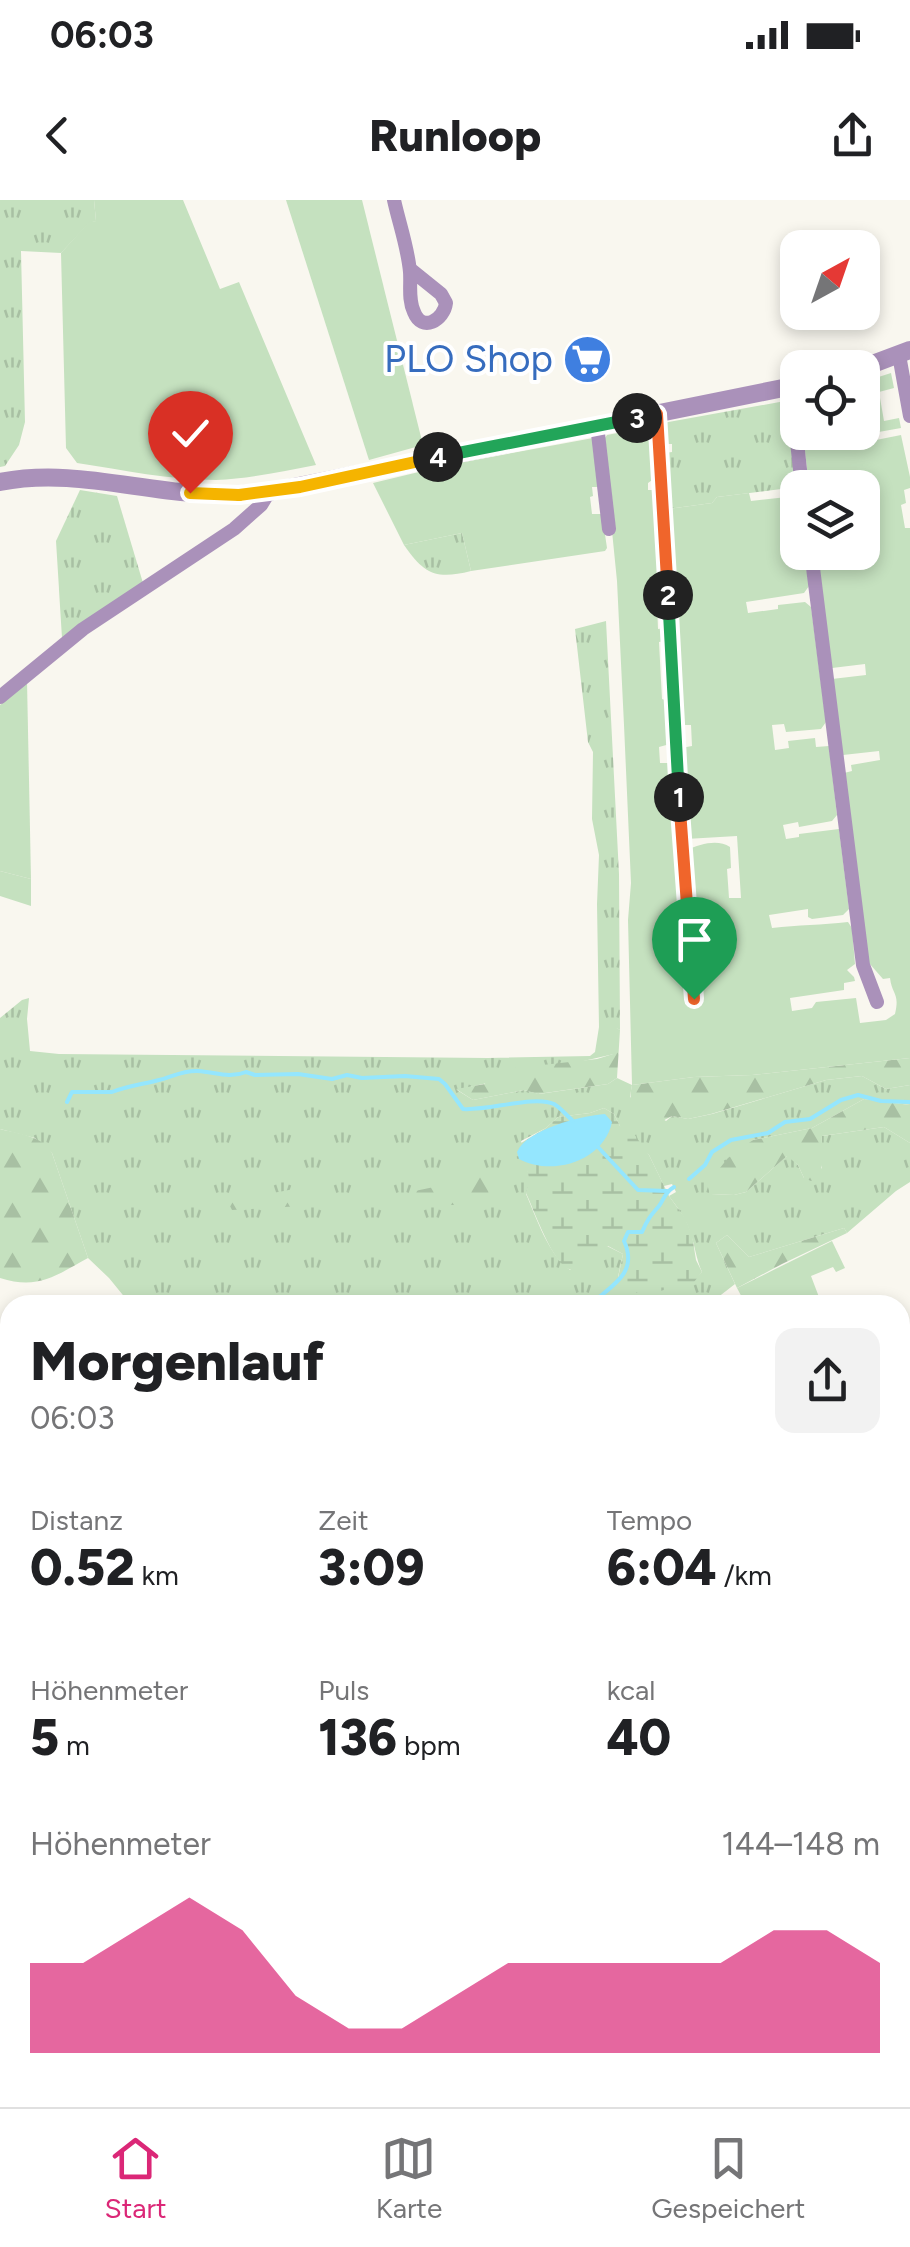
<!DOCTYPE html>
<html lang="de">
<meta charset="utf-8">
<style>
:root{--surface:#fff;--page:#f2f2f2;--text:#202124;--muted:#757577;--line:#e0e0e0;--accent:#db2777}
body{margin:0;font-family:Figtree,sans-serif;background:var(--page);color:var(--text);height:100vh;display:flex;flex-direction:column;font-size:38px;white-space:nowrap}
*{box-sizing:border-box;margin:0}
p{font-size:32px;color:var(--muted)}
.icon{flex:none;width:55px;height:55px;fill:none;stroke:currentColor;stroke-width:2;stroke-linecap:round;stroke-linejoin:round}
.map{position:relative;flex:1;overflow:hidden}
.details{position:absolute;left:0px;top:1095px;width:910px;height:812px;display:flex;flex-direction:column;background:var(--surface);border-radius:30px 30px 0 0;box-shadow:0 5px 15px #0003}
.details>*{flex:none}
.needle{width:65px;rotate:40deg}
.controls{position:absolute;left:780px;top:30px;display:grid;gap:20px}
.controls a{display:grid;place-items:center;width:100px;height:100px;border-radius:20px;background:var(--surface);box-shadow:0 5px 15px #0003;font-size:50px}
.pin{position:absolute;display:grid;place-items:center;width:85px;height:85px;color:#fff;margin:-102px -42px;border-radius:50% 50% 50% 0;rotate:-45deg;box-shadow:0 0 10px #0007}
.pin .icon{rotate:45deg}
.km{position:absolute;width:50px;height:50px;margin:-25px;border-radius:50%;background:#222;color:#fff;font-size:28px;line-height:50px;text-align:center}
.round{display:grid;place-items:center;flex:none;width:105px;height:105px;border-radius:20px;background:var(--page)}
.summary{display:flex;align-items:center;justify-content:space-between;height:170px;padding:0 30px}
h1{font-size:55px;font-weight:800;line-height:75px}
.stats{display:grid;grid-template-columns:repeat(3,1fr);gap:15px;height:170px;padding:10px 30px}
.stats div{display:grid;align-content:center}
.stats b{font-size:50px;font-weight:800}
.stats small{font-size:28px;font-weight:400}
.stats p{font-size:28px}
.chart{height:280px;padding:20px 30px}
.chart p{display:flex;justify-content:space-between}
.chart svg{width:100%;height:180px;margin-top:10px;fill:var(--accent);opacity:.7}
.status{display:flex;justify-content:space-between;align-items:center;height:70px;padding:0 50px;background:var(--surface);direction:ltr}
.status svg{height:28px;fill:currentColor}
header{display:flex;justify-content:space-between;align-items:center;height:130px;padding:0 30px;background:var(--surface);font-size:45px;font-weight:800}
.tab-bar{display:flex;justify-content:space-around;align-items:center;height:140px;border-top:2px solid var(--line);background:var(--surface);font-size:28px;color:var(--muted)}
.tab-bar a{display:grid;justify-items:center;gap:5px}
.tab-bar .on{color:var(--accent)}
.map>svg:first-child{display:block}
.grass{fill:url(#grass-tufts);fill-rule:evenodd}
.forest{fill:url(#forest-firs)}
.wetland{fill:url(#wetland-marsh)}
.garden{fill:#c5e1bf}
.water{fill:#94e6fe}
.lines{fill:none;stroke-linecap:round;stroke-linejoin:round}
.stream{stroke:#94e6fe;stroke-width:4}
.minor{stroke:#aa91ba;stroke-width:14}
.tertiary{stroke:#aa91ba;stroke-width:18}
.secondary{stroke:#845f9b;stroke-width:20}
.split-1-casing{stroke:#fff;stroke-width:20}
.split-2-casing{stroke:#fff;stroke-width:20}
.split-3-casing{stroke:#fff;stroke-width:20}
.split-4-casing{stroke:#fff;stroke-width:20}
.split-5-casing{stroke:#fff;stroke-width:20}
.split-6-casing{stroke:#fff;stroke-width:20}
.split-1{stroke:#f0652b;stroke-width:12}
.split-2{stroke:#22a559;stroke-width:12}
.split-3{stroke:#f0652b;stroke-width:12}
.split-4{stroke:#22a559;stroke-width:12}
.split-5{stroke:#f5b400;stroke-width:12}
.split-6{stroke:#f5b400;stroke-width:12}
.labels{text-anchor:middle;stroke-width:8;stroke-linejoin:round;paint-order:stroke}
.shop-label{font-size:38px;fill:#366cbe;stroke:#fff;text-anchor:end}
</style>
<div class="status"><b>06:03</b><svg viewBox="0 0 49 12"><path d="M0 12V9h3v3zM5 12V6h3v6zM10 12V3h3v9zM15 12V0h3v12zM26 1h20v11H26zM47 4h2v5h-2z"/></svg></div>
<header><svg class="icon" aria-label="back" viewBox="0 0 24 24"><path d="M15 5l-7 7 7 7"/></svg>Runloop<svg class="icon" aria-label="share" viewBox="0 0 24 24"><path d="M12 15V3M7 8l5-5 5 5M5 13v7h14v-7"/></svg></header>
<div class="map">
<svg width="910" height="1907" viewBox="0 0 910 1907">
<defs>
<pattern id="grass-tufts" width="24" height="20" patternUnits="userSpaceOnUse" patternTransform="scale(2.5)"><rect width="24" height="20" fill="#c5e1bf"/><path d="M3 7l-1-3M5 7V3M7 7l1-3M15 17l-1-3M17 17v-4M19 17l1-3" fill="none" stroke="#a8c0a3"/></pattern>
<pattern id="forest-firs" width="22" height="20" patternUnits="userSpaceOnUse" patternTransform="scale(2.5)"><rect width="22" height="20" fill="#c5e1bf"/><path d="M5 1l3.5 6h-7zM16 11l3.5 6h-7z" fill="#a8c0a3"/></pattern>
<pattern id="wetland-marsh" width="20" height="14" patternUnits="userSpaceOnUse" patternTransform="scale(2.5)"><rect width="20" height="14" fill="#c5e1bf"/><path d="M1 5h8M5 5V1M11 12h8M15 12V8" fill="none" stroke="#a8c0a3"/></pattern>
</defs>
<rect width="100%" height="100%" fill="#f9f7ef"/>
<g class="grass">
<polygon points="0,0 94,0 96,21 89,23 61,53 21,51 25,222 19,245 5,266 0,267"/>
<polygon points="785,201 796,279 789,288 717,297 712,303 668,309 665,253 672,252 672,244 668,244 663,223"/>
<polygon points="80,290 117,296 143,383 62,438 56,341"/>
<path d="M462 333 471 371C436 380 424 374 404 345Z"/>
<path d="M606 421 619 674 620 830 616 828 614 854 457 890 473 900 524 890 539 894 608 884 617 878 632 885 630 897 666 921 672 916 688 919 712 914 826 880 862 876 886 889 910 885V905L864 899 812 928 753 940 711 994 734 995 746 992 788 955 798 965 804 978 822 968V936L884 927 910 943V982L896 991 847 1033 844 1028 749 1057 727 1035 716 1043 735 1084 708 1105H131L109 1078 88 1058 52 953 35 938 0 929V818L22 800 29 798 27 819 30 851 59 854 488 858 590 856 595 852 599 827 597 704 599 655 592 619 593 552 588 542 575 429ZM604 908 614 914 620 926 649 955 664 986 672 984 676 992 669 996C677 1007 686 1018 690 1032 695 1045 696 1059 702 1072 682 1096 645 1082 618 1077L623 1054 607 1046 570 1070C548 1054 537 1019 526 994L530 981 521 941 546 928 558 917 590 913Z"/>
<polygon points="0,671 31,679 31,706 0,696"/>
</g>
<g class="forest">
<polygon points="615,827 620,830 617,878 608,884 538,894 524,890 473,900 456,889 485,884 487,871 597,859 613,854"/>
<path d="M910 858V885L886 889 862 876 826 880 711 914 688 919 672 916 655 925C636 913 627 909 632 885L694 877 752 875Z"/>
<path d="M864 899 910 905V943L884 927 822 936C821 952 828 972 811 981L804 978 798 965 787 956 746 992 734 995 710 994 707 984 728 958 753 940 812 928Z"/>
<path d="M0 929C19 934 41 935 52 953L88 1058C55 1076 38 1090 0 1078Z"/>
<path d="M473 972 481 975 489 992 480 1005H404L400 996C424 986 452 988 473 972Z"/>
<polygon points="299,988 307,997 302,1006 232,1010 228,1002"/>
<polygon points="844,1028 847,1033 782,1064 737,1088 716,1043 727,1035 749,1057"/>
<polygon points="10,1368 10,1898 288,1898 292,1907 0,1907 0,1372"/>
</g>
<path class="wetland" d="M604 908 614 914 620 926 629 927 649 955 669 996 685 1018 692 1035 696 1060 702 1072 694 1082 645 1095 625 1089 618 1078 623 1054 608 1046 575 1071C569 1069 566 1069 561 1063 547 1047 535 1013 526 993 531 978 530 969 517 959L516 946 546 928 558 917 590 913Z"/>
<g class="garden">
<path d="M94 0H183L220 89 239 82 316 265C283 271 249 279 216 280 170 280 123 270 77 263L66 248 61 53 89 22 96 21Z"/>
<polygon points="286,0 362,0 423,245 369,260"/>
<polygon points="891,173 894,188 879,192 884,221 899,218 901,228 862,235 859,233 862,232 863,182"/>
<path d="M653 226 655 278 648 283V290H655L663 403 657 404 658 429 666 428V441L659 442 662 499 665 500 666 523H668L670 544 659 547 660 563H672L684 686 690 803 700 802 697 779H707L706 768 717 767 716 760 706 761 705 750H696L687 650C700 644 718 639 730 647L731 668 727 669 729 698H741L737 636 686 639 681 548 692 546 691 525H680L668 309 712 303 717 297 749 293 751 301 787 297 792 330 797 329 798 352 804 353 809 386 804 393 746 402 748 413 778 409V405L805 402 811 407 826 522 821 529 786 532 784 524 772 525 775 550 789 548 788 541 815 538 816 547 829 546 837 615 832 621 799 627 798 622 783 625 786 639 799 637V634L839 629 849 709 843 715 812 719 808 717V709L769 715 772 728C798 725 822 725 848 722L852 728 855 764 847 770 854 777 855 781 844 783V790L790 798 792 811 812 808 816 802 856 798 860 823 886 820 895 814C900 793 892 795 890 778L883 779 869 763 844 573 852 571 851 565 880 560 879 551 843 555 832 479 866 475 865 464 832 468 817 353 862 352 863 302 871 300 868 288 809 287 803 233 837 234 838 245 861 243 901 235 910 277V288L904 290 906 303 901 305 905 328H910V858L752 875 694 877 632 885 628 720 631 683 624 525 617 381 603 241 607 235Z"/>
<polygon points="593,238 599,287 592,287 593,296 590,297 592,314 602,314 607,348 605,351 471,371 462,333 404,345 373,283 448,265"/>
<polygon points="27,481 31,679 0,671 0,505"/>
<polygon points="832,1041 845,1068 836,1072 833,1067 811,1076 822,1105 746,1105 737,1088"/>
<polygon points="900,1250 910,1253 910,1394 900,1398"/>
<polygon points="910,1496 910,1633 900,1636 900,1504"/>
<polygon points="909,1637 910,1786 908,1786 900,1702 900,1640"/>
<polygon points="289,1898 357,1898 358,1900 353,1903 355,1907 292,1907"/>
</g>
<path class="water" d="M605 914 612 922C604 961 552 977 519 959L517 952C527 929 581 916 605 914Z"/>
<g class="lines">
<g class="stream">
<path d="M67 902 72 892H112C127 886 144 884 159 880 172 877 183 870 198 871 215 872 229 879 246 872L255 875 298 874 332 879 347 875 362 878 405 876 439 879 445 884 463 909C488 911 534 895 554 904 561 908 567 916 573 921"/>
<polyline points="597,946 638,990 667,991"/>
<polyline points="689,979 705,965 712,952 731,940 768,933 785,922 810,919 841,900 858,895 881,901 910,902"/>
<path d="M599 1105 598 1098C618 1082 637 1069 624 1041L628 1032H642C647 1020 651 1015 659 1006 665 998 664 993 674 987"/>
<polyline points="0,1896 5,1888 10,1867"/>
</g>
<g class="minor">
<path d="M394 0C399 23 408 48 410 72 411 85 408 100 414 112 422 133 444 120 446 103L441 94 410 69"/>
<polyline points="899,155 910,216"/>
<polyline points="791,186 802,288"/>
<polyline points="657,214 683,677 687,685 694,799"/>
<polyline points="597,225 609,329"/>
<polyline points="811,352 863,765 877,802"/>
<polyline points="0,497 83,429 234,329 261,305 269,292"/>
<polyline points="900,1875 903,1907"/>
</g>
<g class="tertiary">
<polyline points="862,168 910,150"/>
<path d="M0 282C65 269 128 288 192 293 218 295 243 295 269 292L798 185"/>
</g>
<g class="secondary">
<polyline points="900,1483 910,1475"/>
<polyline points="447,1907 458,1898"/>
</g>
</g>
<g class="lines">
<defs>
<polyline id="split-1" points="679,597 694,799"/>
<polyline id="split-2" points="668,395 679,597"/>
<polyline id="split-3" points="637,218 657,214 668,395"/>
<polyline id="split-4" points="438,257 637,218"/>
<polyline id="split-5" points="239,295 300,287 438,257"/>
<polyline id="split-6" points="190,293 239,295"/>
</defs>
<use href="#split-1" class="split-1-casing"/>
<use href="#split-2" class="split-2-casing"/>
<use href="#split-3" class="split-3-casing"/>
<use href="#split-4" class="split-4-casing"/>
<use href="#split-5" class="split-5-casing"/>
<use href="#split-6" class="split-6-casing"/>
<use href="#split-1" class="split-1"/>
<use href="#split-2" class="split-2"/>
<use href="#split-3" class="split-3"/>
<use href="#split-4" class="split-4"/>
<use href="#split-5" class="split-5"/>
<use href="#split-6" class="split-6"/>
</g>
<defs>
<symbol id="supermarket-disc" viewBox="-11 -11 22 22"><circle r="9.5" fill="#3f7fe0" stroke="#fff"/><path d="M-6-5.5h2.5l.6 2H6L4.5 2H-2.5L-4.4-4H-6ZM-1.5 3.2a1.3 1.3 0 1 0 .1 0ZM3 3.2a1.3 1.3 0 1 0 .1 0Z" fill="#fff"/></symbol>
</defs>
<g fill-rule="evenodd">
<use href="#supermarket-disc" x="560" y="132" width="55" height="55"/>
</g>
<g class="labels">
<g class="shop-label">
<text x="553" y="172">PLO Shop</text>
</g>
</g>
</svg>
<div class="controls">
<a><svg class="needle" viewBox="-14 -14 28 28"><path d="M0-13l5 13h-10z" fill="#e53935"/><path d="M0 13l5-13h-10z" fill="#757577"/></svg></a>
<a><svg class="icon" aria-label="locate" viewBox="0 0 24 24"><circle cx="12" cy="12" r="6"/><path d="M12 2v4M12 18v4M2 12h4M18 12h4"/></svg></a>
<a><svg class="icon" aria-label="layers" viewBox="0 0 24 24"><path d="M12 4l9 5-9 5-9-5zM3 14l9 5 9-5"/></svg></a>
</div>
<div class="pin" style="left:694px;top:799px;background:#1e9e55"><svg class="icon" aria-label="arrive" viewBox="0 0 24 24"><path d="M6 21V4h12l-3 4 3 4H6"/></svg></div>
<div class="pin" style="left:190px;top:293px;background:#d93025"><svg class="icon" aria-label="check" viewBox="0 0 24 24"><path d="M5 12l5 5 9-10"/></svg></div>
<b class="km" style="left:679px;top:597px">1</b>
<b class="km" style="left:668px;top:395px">2</b>
<b class="km" style="left:637px;top:218px">3</b>
<b class="km" style="left:438px;top:257px">4</b>
<section class="details">
<div class="summary"><div><h1>Morgenlauf</h1><p>06:03</p></div><a class="round"><svg class="icon" aria-label="share" viewBox="0 0 24 24"><path d="M12 15V3M7 8l5-5 5 5M5 13v7h14v-7"/></svg></a></div>
<div class="stats">
<div><p>Distanz</p><b>0.52<small> km</small></b></div>
<div><p>Zeit</p><b>3:09</b></div>
<div><p>Tempo</p><b>6:04<small> /km</small></b></div>
</div>
<div class="stats">
<div><p>Höhenmeter</p><b>5<small> m</small></b></div>
<div><p>Puls</p><b>136<small> bpm</small></b></div>
<div><p>kcal</p><b>40</b></div>
</div>
<div class="chart"><p><span>Höhenmeter</span>144–148 m</p>
<svg viewBox="0 0 160 44" preserveAspectRatio="none"><path d="M0 44V22L10 22L20 14L30 6L40 14L50 30L60 38L70 38L80 30L90 22L100 22L110 22L120 22L130 22L140 14L150 14L160 22V44z"/></svg>
</div>
</section>
</div>
<nav class="tab-bar">
<a class="on"><svg class="icon" aria-label="home" viewBox="0 0 24 24"><path d="M3 11l9-7 9 7M6 9v11h12V9"/></svg>Start</a>
<a><svg class="icon" aria-label="map" viewBox="0 0 24 24"><path d="M3 6l6-2 6 2 6-2v14l-6 2-6-2-6 2zM9 4v14M15 6v14"/></svg>Karte</a>
<a><svg class="icon" aria-label="saved" viewBox="0 0 24 24"><path d="M7 4h10v16l-5-4-5 4z"/></svg>Gespeichert</a>
</nav>
